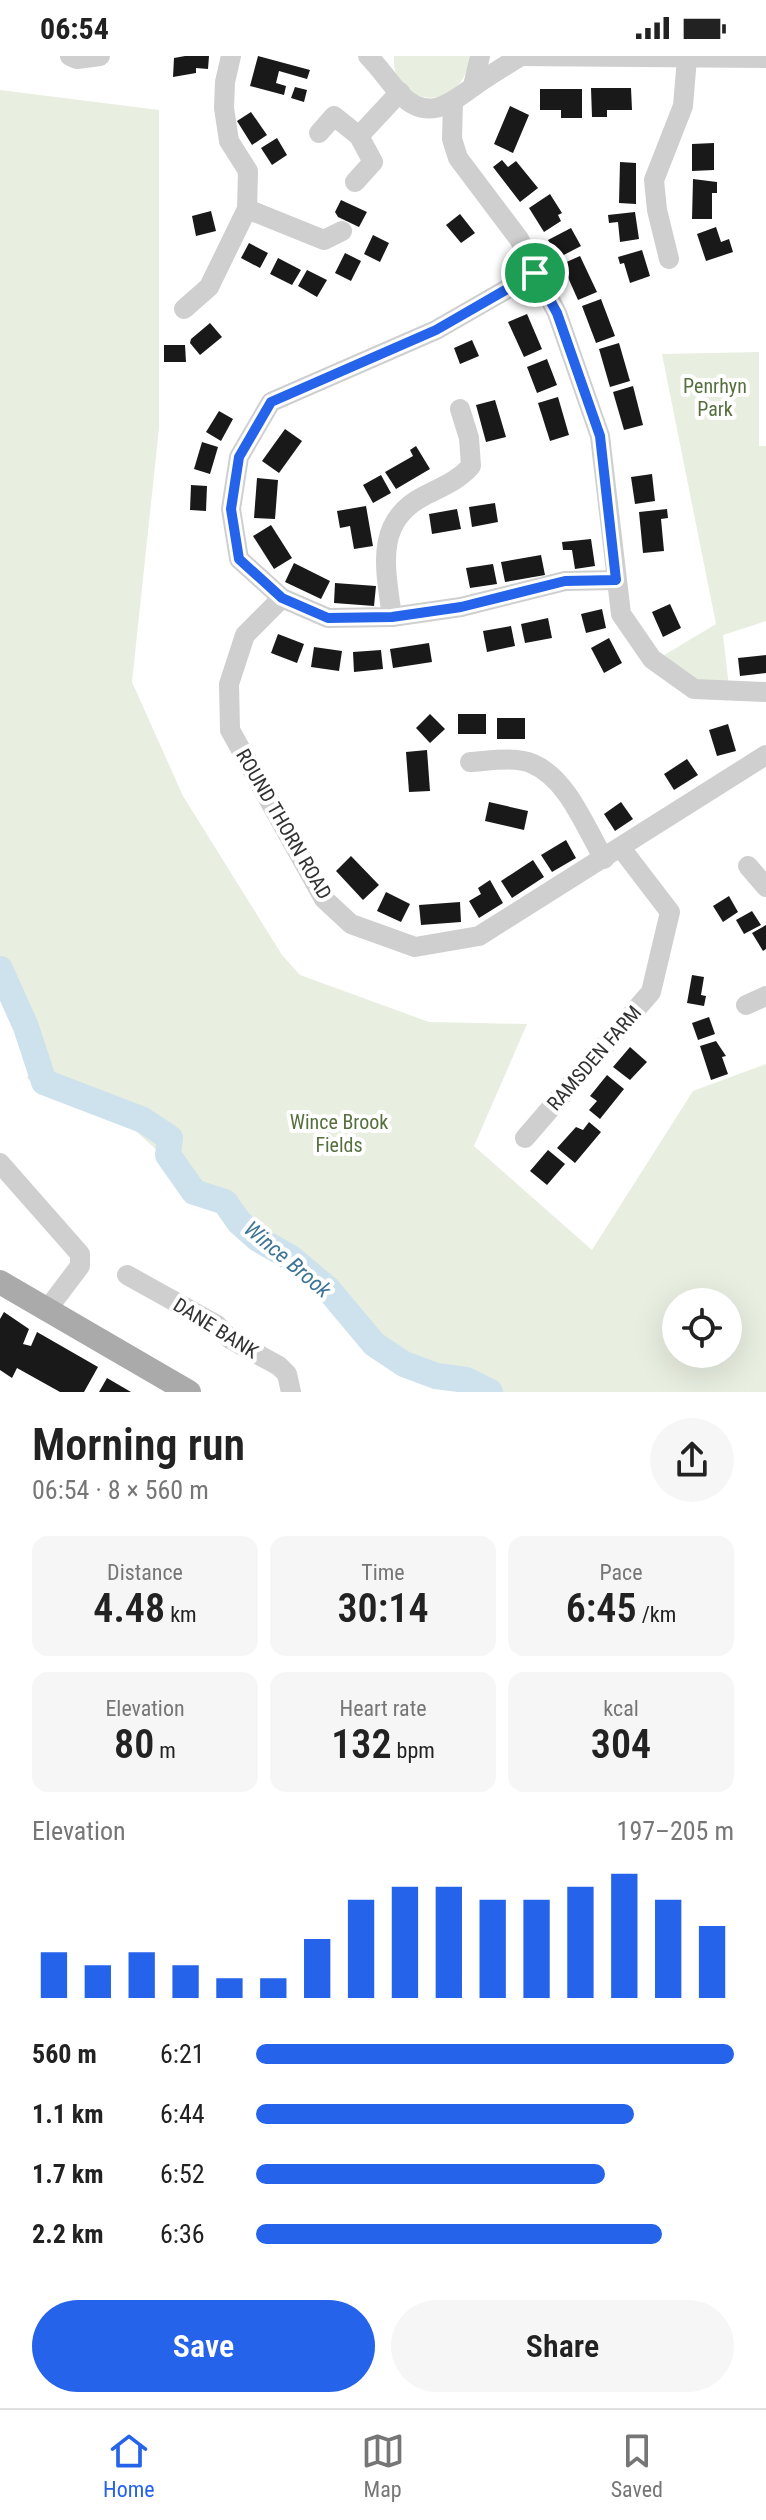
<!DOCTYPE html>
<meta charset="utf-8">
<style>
:root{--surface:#fff;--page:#f6f6f6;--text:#222;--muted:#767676;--line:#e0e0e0;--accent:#2563eb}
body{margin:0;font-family:"Roboto Condensed",sans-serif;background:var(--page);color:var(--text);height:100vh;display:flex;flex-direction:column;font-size:30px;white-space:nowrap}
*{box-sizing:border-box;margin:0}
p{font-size:26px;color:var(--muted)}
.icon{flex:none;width:44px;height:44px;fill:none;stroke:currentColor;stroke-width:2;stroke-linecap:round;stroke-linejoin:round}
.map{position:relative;height:1336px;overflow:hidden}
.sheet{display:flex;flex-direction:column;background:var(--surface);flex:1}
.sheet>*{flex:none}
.controls{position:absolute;left:662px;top:1232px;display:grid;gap:16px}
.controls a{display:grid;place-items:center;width:80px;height:80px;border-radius:50%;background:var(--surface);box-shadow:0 8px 32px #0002;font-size:40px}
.pin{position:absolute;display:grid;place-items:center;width:68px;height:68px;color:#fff;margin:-34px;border:4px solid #fff;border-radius:50%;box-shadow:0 2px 8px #0007}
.round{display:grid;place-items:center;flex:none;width:84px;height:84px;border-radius:42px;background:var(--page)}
.headline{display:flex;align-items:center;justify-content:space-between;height:136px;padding:0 32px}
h1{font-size:44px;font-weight:600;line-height:60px}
.figures{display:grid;grid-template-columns:repeat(3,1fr);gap:12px;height:136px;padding:8px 32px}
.figures div{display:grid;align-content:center;border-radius:16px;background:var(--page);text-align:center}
.figures b{font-size:40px;font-weight:600}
.figures small{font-size:22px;font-weight:400}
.figures p{font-size:22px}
.chart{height:224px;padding:16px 32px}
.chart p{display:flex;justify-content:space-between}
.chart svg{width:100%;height:144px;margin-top:8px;stroke:var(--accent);stroke-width:6}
.action{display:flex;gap:16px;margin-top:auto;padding:16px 32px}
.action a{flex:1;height:92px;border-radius:48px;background:var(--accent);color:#fff;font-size:32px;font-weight:600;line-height:92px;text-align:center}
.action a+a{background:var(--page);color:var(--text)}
ul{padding:0 32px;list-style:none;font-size:26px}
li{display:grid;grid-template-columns:128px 96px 1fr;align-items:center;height:60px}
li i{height:20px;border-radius:10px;background:var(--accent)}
.status{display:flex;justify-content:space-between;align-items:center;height:56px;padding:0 40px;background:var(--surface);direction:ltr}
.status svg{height:22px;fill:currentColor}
.tabs{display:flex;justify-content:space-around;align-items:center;height:112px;border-top:2px solid var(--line);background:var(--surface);font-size:22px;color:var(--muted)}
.tabs a{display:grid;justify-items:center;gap:4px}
.tabs .on{color:var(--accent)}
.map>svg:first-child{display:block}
.green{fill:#e8eee0;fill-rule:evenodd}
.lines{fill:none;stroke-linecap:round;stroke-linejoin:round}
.river{stroke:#cde2ed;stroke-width:26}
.building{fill:#191919}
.minor{stroke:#cfcfcf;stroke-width:20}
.major{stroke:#aaa;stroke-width:24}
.route-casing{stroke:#fff;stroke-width:16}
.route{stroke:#2563eb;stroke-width:10}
.labels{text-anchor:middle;stroke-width:8;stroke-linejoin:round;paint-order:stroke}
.park-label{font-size:20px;fill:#566f3e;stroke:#fff}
.street-label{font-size:20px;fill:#323232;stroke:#fff}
.water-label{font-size:22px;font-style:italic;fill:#3e7596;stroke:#fff}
</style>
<div class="status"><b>06:54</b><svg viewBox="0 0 49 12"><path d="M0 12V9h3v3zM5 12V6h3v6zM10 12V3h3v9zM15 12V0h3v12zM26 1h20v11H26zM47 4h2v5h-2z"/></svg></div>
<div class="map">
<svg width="766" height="1336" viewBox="0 0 766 1336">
<rect width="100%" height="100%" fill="#fff"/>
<g class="green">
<path d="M394 0H469C466 58 390 53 394 0Z"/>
<path d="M0 34 159 54V372L132 626 183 740 282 899 300 919 429 966 527 968 474 1090 592 1194 693 1035 766 1008V1336H472L416 1323 380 1300 288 1205 256 1187 232 1165 223 1149 191 1139 174 1120 162 1099 127 1067 40 1033 27 1022 32 1010 0 930ZM676 1246H728V1298H676Z"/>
<polygon points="759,296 759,390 766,390 766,565 723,579 729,631 697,629 661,601 716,568 662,298"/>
</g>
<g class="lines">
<polyline class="river" points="0,913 26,971 44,1026 143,1064 170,1082 168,1099 194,1136 225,1146 239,1166 258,1183 291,1202 328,1233 374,1288 404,1308 436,1320 466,1324 490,1336"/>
</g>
<g class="building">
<polygon points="185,0 209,0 208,13 196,12 196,17 173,21 174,2"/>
<polygon points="258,0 310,14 307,23 279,15 276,27 286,30 284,39 250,30"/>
<polygon points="295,31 307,34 304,46 291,42"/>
<polygon points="591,32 631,32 632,54 607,54 607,61 592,61"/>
<polygon points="540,33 582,33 582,62 561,62 561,54 540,54"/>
<polygon points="510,50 529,59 513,97 494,88"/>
<polygon points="251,56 267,79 252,89 237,65"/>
<polygon points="277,82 287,99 272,109 261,92"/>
<polygon points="714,87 714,114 692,115 692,88"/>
<polygon points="502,104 508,111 516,105 538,132 520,146 493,111"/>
<polygon points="620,106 636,107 636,148 619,147"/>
<polygon points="693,123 717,126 717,137 712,137 712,163 692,163"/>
<polygon points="550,138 562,157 558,159 561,165 544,176 529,152"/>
<polygon points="341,144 367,156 359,171 338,161 335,156"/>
<polygon points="211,155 216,175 196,180 192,160"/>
<polygon points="635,156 639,183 620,186 618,166 609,167 608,159"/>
<polygon points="460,158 475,177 461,187 446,169"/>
<polygon points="716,171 721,186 729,183 733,196 706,205 697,178"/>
<polygon points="571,172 581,190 558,202 548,184"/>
<polygon points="373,179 389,187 380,206 364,198"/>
<polygon points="249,187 268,197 260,212 241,202"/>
<polygon points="642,194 650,220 630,227 624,207 620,208 618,201"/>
<polygon points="345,197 361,205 351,225 335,217"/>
<polygon points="580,200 597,236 578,244 562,208"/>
<polygon points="278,202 301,214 292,229 270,218"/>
<polygon points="307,214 327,224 317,241 298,230"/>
<polygon points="601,243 615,280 596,287 582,250"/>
<polygon points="527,258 542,293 524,301 508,266"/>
<polygon points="210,267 222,281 200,299 190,287 191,283"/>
<polygon points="472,284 479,300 460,308 454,292"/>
<polygon points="619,287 630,325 610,331 599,293"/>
<polygon points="164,289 185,289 186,306 164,306"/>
<polygon points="547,303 557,329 537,337 527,311"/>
<polygon points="633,330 643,369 624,374 613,336"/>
<polygon points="558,341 569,379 550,385 538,347"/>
<polygon points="495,344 506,381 486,386 476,349"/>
<polygon points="219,355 233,363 221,385 206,376"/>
<polygon points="285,373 302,385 279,417 262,405"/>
<polygon points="202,386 218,391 210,418 194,413"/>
<polygon points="416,390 430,413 396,433 385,416 413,400 410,394"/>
<polygon points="652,418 655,445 635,448 631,421"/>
<polygon points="381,419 391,437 373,447 363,429"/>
<polygon points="257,422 278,424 275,463 254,462"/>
<polygon points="191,429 207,430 206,455 190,454"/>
<polygon points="495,447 498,466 472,471 469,451"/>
<polygon points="366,450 373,490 354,493 350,470 340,472 337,455"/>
<polygon points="457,453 461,473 432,478 429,458"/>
<polygon points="667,453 668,462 661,463 664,495 643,497 639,456"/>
<polygon points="271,469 292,502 274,513 253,480"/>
<polygon points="591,483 595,510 575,513 572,494 563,494 562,486"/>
<polygon points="541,499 545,519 505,526 501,506"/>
<polygon points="294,507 330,525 321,543 285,526"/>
<polygon points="493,508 497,528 470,532 466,512"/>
<polygon points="335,527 376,530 374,550 334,547"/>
<polygon points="670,548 681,572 663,581 652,556"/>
<polygon points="602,553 606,572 586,577 581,558"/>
<polygon points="548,562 552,582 525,587 521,568"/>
<polygon points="511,570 515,590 487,596 483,575"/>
<polygon points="278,578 304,588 297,607 271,597"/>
<polygon points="609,582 622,607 604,617 591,592"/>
<polygon points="429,587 432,606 393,612 390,593"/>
<polygon points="314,591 342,595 339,615 311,611"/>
<polygon points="381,594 383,613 354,616 353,596"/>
<polygon points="766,599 766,617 740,620 738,602"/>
<polygon points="430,658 445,673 430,687 416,672"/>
<rect x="458" y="658" width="28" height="20"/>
<rect x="497" y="662" width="28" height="21"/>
<polygon points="728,668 736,695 717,700 709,674"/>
<polygon points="427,694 430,735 409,736 406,696"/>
<polygon points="687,703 698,719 674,734 664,718"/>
<polygon points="489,746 528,755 524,774 485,765"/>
<polygon points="621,746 633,763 615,775 604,758"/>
<polygon points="566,784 576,802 552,816 541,799"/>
<polygon points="351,800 379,829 363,844 336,815"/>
<polygon points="533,804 544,821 512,842 501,825"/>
<polygon points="490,824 503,847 479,862 469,845 481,838 478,832"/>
<polygon points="386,836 410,848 401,866 377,855"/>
<polygon points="729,840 738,856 723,866 713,850"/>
<polygon points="460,846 461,866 421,869 419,849"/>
<polygon points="752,855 761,869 744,878 736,864"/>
<polygon points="766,869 766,893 763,895 752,877"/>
<polygon points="692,919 704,921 701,939 706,940 704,950 687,947"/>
<polygon points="709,961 715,978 698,984 692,967"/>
<polygon points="716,985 726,1000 722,1001 728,1018 711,1024 700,990"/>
<polygon points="630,991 647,1006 630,1024 613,1011"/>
<polygon points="607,1019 624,1033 600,1063 589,1054 597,1045 590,1040"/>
<polygon points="589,1066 601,1076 575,1107 557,1092 576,1071 583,1074"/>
<polygon points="548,1094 565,1108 547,1129 530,1115"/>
<polygon points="4,1256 29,1273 23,1288 31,1290 37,1276 98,1311 84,1336 60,1336 17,1312 12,1322 0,1314 0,1263"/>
<polygon points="107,1322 131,1336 99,1336"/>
</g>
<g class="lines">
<g class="minor">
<polyline points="70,0 77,3 100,0"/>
<path d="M368 0C380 12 389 26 400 38 429 68 453 45 477 28 490 19 505 10 519 1"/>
<polyline points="515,0 766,2"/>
<polyline points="473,30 480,0"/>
<polyline points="453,47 452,83 458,102 519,183 557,257 600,380 621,558 652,603 694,633 766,636"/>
<polyline points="319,77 334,60 359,80 373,106 355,126"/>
<polyline points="359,80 400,36"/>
<polyline points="247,153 324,184 342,175"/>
<polyline points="669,203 657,154 654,124 683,50 687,2"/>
<polyline points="535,217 436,274 271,346 239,401 231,453 239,503 282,542 328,562 392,561 461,551 565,525 616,524"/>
<polyline points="184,253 209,231 247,153 248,115 229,85 224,52 225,26 231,0"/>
<polyline points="282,542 245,579 229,628 230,674 324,843 351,868 415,891 479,880 766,699"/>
<path d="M392 561C386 514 373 466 424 440 441 431 458 425 471 410L469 382 460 353"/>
<path d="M470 706C489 705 515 700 533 708 568 723 586 773 604 803"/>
<polyline points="748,810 766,831"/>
<polyline points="746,949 766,940"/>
<polyline points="525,1082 651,936 670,856 621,792"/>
<polyline points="0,1107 80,1198 80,1210 46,1255"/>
<polyline points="127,1219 217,1269 230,1283 279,1310 287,1318 291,1336"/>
</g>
<polyline class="major" points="0,1226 189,1336"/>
</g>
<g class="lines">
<defs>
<polygon id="route" points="535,217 557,257 600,380 616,524 565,525 461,551 392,561 328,562 282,542 239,503 231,453 239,401 271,346 436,274"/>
</defs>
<use href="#route" class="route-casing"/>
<use href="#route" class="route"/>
</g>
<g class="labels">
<g class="park-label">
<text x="715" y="337">Penrhyn<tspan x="715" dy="23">Park</tspan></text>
<text x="339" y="1073">Wince Brook<tspan x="339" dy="23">Fields</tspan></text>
</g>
<g class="street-label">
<text transform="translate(284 768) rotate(60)" y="7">ROUND THORN ROAD</text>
<text transform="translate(594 1002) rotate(-49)" y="7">RAMSDEN FARM</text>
<text transform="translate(216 1272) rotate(32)" y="7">DANE BANK</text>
</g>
<g class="water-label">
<text transform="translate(288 1203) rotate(40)" y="8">Wince Brook</text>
</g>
</g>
</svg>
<div class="controls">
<a><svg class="icon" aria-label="locate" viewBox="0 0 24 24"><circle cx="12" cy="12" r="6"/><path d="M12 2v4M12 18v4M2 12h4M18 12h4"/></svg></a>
</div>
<div class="pin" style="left:535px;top:217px;background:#1e9e55"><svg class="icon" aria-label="arrive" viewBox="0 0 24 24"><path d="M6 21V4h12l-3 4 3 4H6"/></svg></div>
</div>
<section class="sheet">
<div class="headline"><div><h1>Morning run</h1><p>06:54 · 8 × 560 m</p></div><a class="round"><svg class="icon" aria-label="share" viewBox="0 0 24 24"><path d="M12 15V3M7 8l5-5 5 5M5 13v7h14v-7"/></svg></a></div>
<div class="figures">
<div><p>Distance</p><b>4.48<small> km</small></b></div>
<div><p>Time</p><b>30:14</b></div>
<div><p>Pace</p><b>6:45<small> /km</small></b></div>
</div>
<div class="figures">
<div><p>Elevation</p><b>80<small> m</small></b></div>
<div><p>Heart rate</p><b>132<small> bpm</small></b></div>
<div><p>kcal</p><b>304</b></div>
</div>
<div class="chart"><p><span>Elevation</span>197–205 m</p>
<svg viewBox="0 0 160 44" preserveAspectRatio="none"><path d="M5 44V30M15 44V34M25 44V30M35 44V34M45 44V38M55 44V38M65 44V26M75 44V14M85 44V10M95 44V10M105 44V14M115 44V14M125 44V10M135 44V6M145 44V14M155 44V22"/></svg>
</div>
<ul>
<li><b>560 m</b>6:21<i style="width:100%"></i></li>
<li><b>1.1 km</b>6:44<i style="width:79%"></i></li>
<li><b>1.7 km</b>6:52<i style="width:73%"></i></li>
<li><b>2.2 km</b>6:36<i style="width:85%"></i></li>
</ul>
<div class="action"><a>Save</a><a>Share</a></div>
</section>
<nav class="tabs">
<a class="on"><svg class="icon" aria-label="home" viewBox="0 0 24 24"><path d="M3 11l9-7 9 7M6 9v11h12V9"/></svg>Home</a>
<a><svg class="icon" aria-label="map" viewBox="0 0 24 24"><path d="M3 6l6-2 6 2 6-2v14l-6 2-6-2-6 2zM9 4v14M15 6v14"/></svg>Map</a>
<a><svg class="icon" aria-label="saved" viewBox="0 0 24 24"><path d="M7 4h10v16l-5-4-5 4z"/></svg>Saved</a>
</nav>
